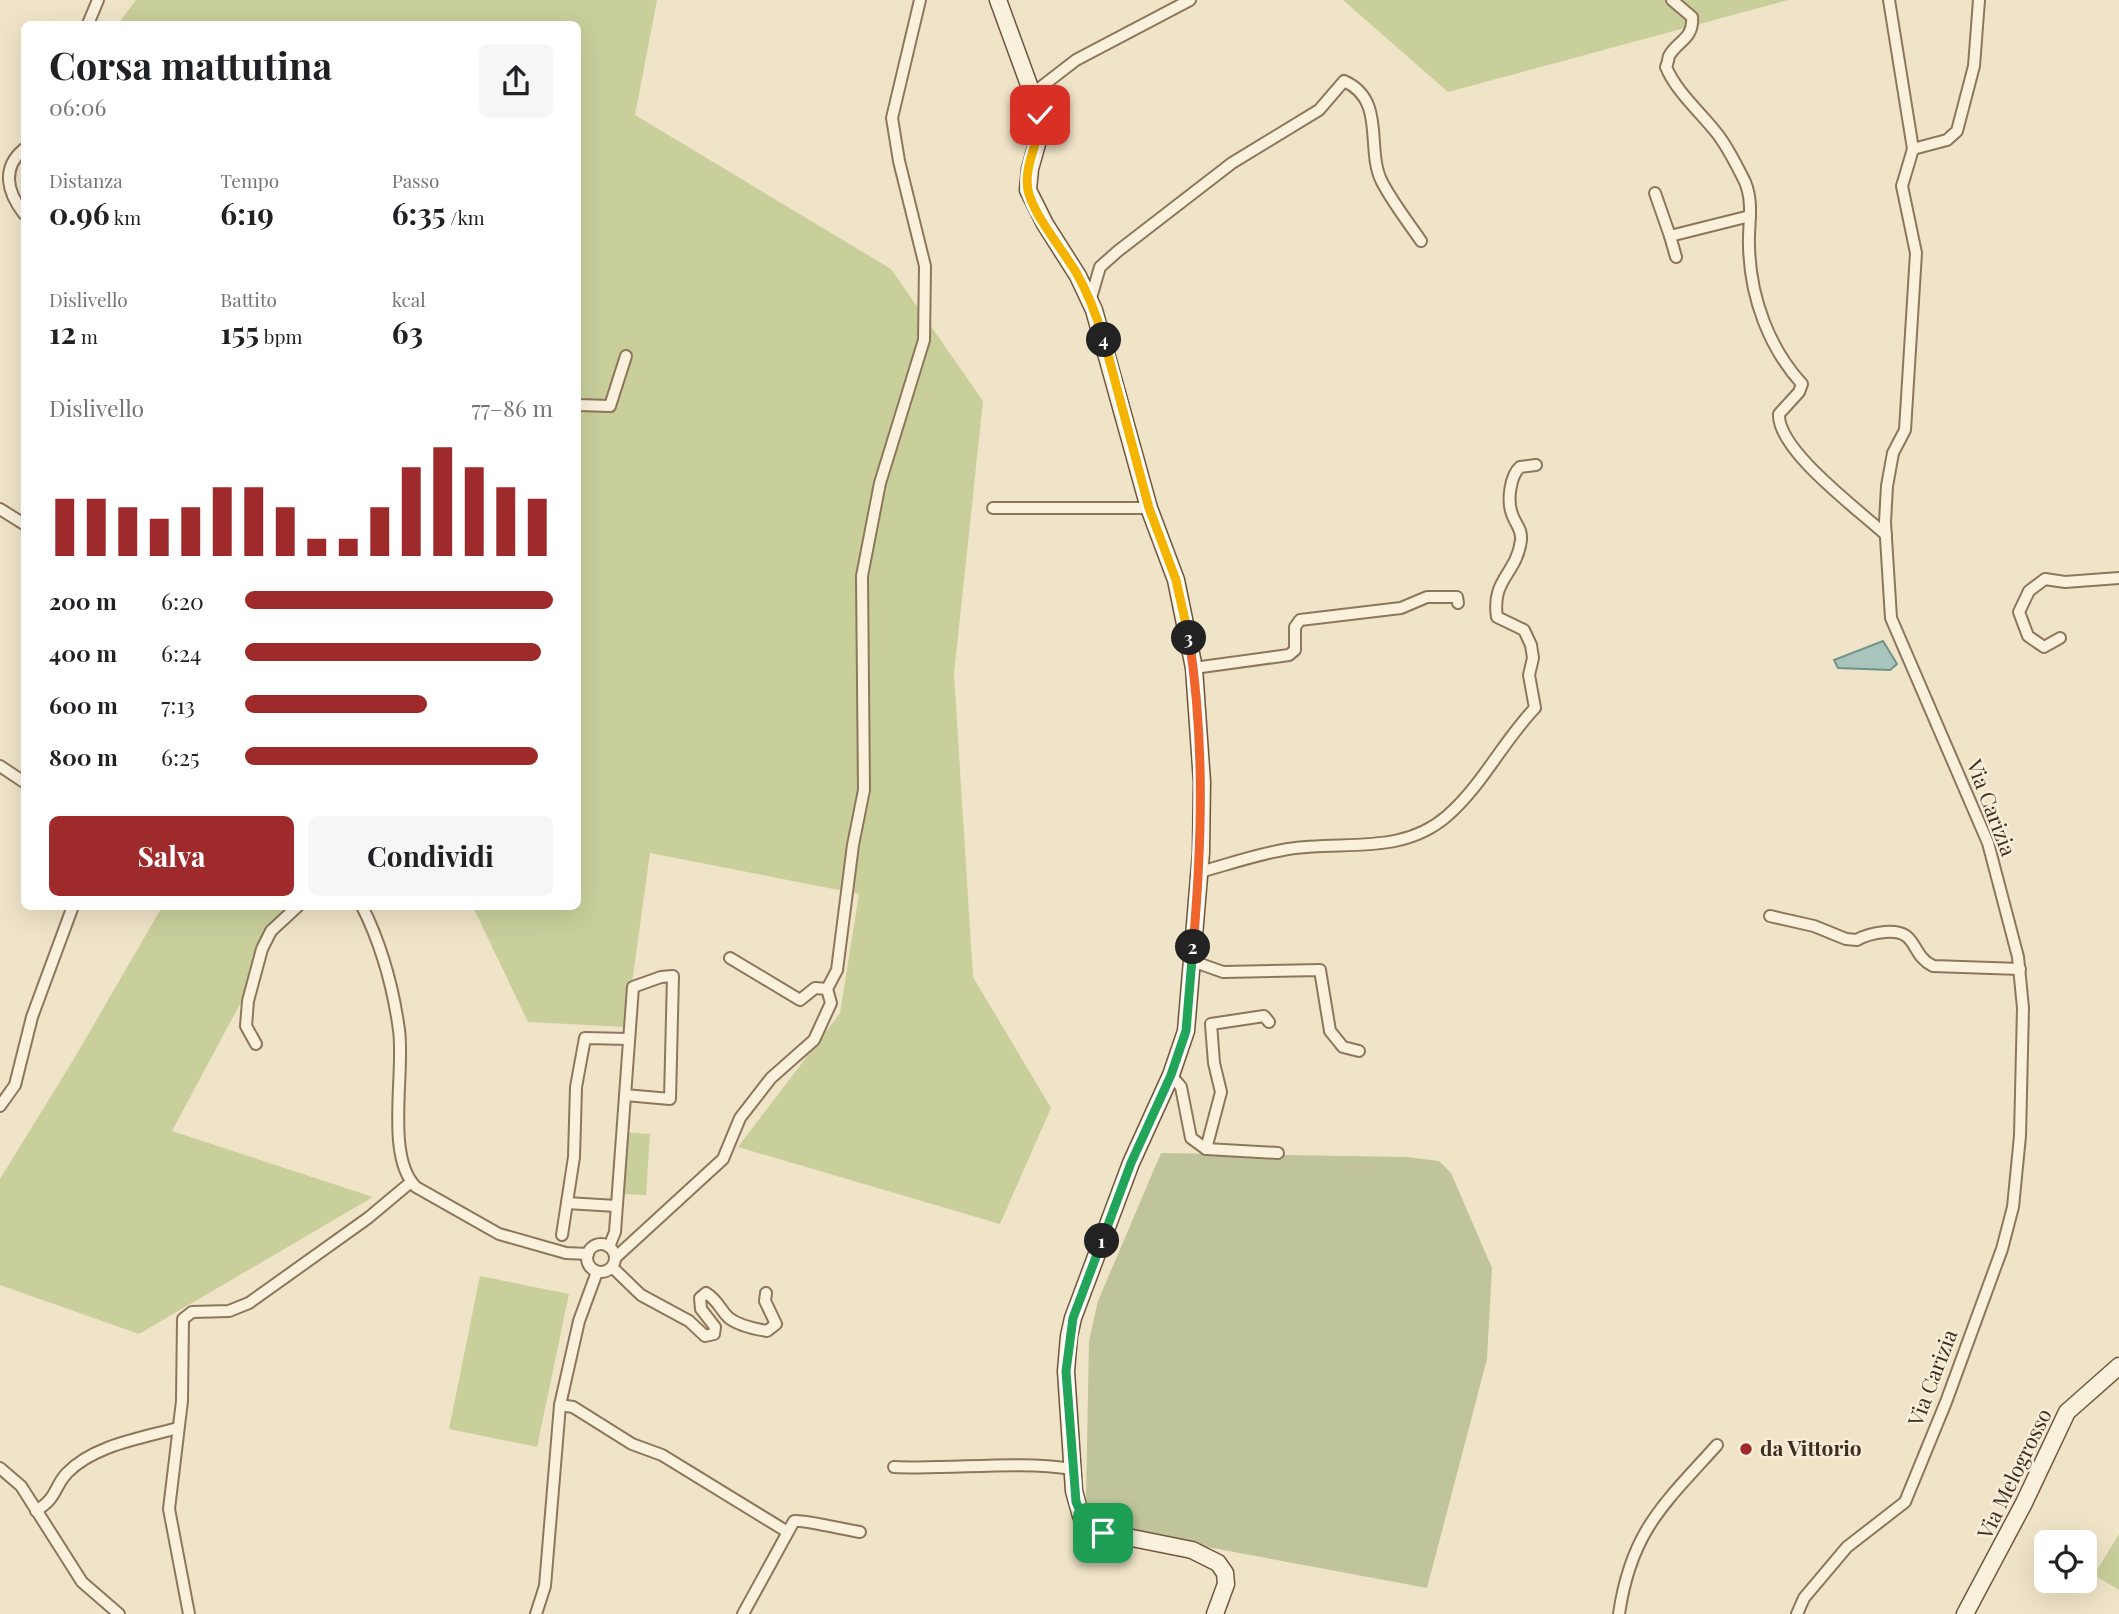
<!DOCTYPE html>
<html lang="it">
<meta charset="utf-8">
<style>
:root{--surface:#fff;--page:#f6f6f6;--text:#202124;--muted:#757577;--accent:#9e2a2b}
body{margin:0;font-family:"Playfair Display",serif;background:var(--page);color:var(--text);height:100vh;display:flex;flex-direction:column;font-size:26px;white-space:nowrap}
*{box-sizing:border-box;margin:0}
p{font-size:23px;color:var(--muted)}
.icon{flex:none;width:38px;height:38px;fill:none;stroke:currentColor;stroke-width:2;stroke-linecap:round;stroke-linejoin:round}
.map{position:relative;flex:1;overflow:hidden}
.side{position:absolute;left:21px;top:21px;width:560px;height:889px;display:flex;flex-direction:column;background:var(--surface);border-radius:10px;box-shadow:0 7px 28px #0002}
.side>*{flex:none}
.buttons{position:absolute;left:2034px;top:1530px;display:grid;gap:14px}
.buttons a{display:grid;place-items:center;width:63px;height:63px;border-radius:10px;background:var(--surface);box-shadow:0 7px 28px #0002;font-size:35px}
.pin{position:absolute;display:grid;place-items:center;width:60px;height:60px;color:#fff;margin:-30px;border-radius:14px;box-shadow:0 4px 10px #0006}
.km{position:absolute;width:35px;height:35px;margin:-18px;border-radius:50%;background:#222;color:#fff;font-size:19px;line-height:35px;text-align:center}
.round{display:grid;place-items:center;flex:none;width:74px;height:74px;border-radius:10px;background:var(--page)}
.summary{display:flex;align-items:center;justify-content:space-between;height:119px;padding:0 28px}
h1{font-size:38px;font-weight:700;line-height:52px}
.metrics{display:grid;grid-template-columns:repeat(3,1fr);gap:10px;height:119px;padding:7px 28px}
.metrics div{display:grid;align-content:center}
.metrics b{font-size:30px;font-weight:700}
.metrics small{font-size:19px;font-weight:400}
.metrics p{font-size:19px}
.chart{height:196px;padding:14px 28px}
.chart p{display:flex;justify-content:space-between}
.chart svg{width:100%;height:126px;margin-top:7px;stroke:var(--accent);stroke-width:6}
.primary-button{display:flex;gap:14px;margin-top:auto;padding:14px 28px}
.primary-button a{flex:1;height:80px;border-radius:10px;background:var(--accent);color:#fff;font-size:28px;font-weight:700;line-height:80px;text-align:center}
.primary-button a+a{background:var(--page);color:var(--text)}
ul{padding:0 28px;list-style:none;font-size:23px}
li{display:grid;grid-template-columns:112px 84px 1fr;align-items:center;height:52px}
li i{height:18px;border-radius:9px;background:var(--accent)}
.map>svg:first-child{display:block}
.green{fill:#c9cf9b}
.cemetery{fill:#bfc49a}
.water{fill:#a9c4bc;stroke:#6f938a;stroke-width:2}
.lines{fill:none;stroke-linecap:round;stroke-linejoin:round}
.street-casing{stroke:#8d765c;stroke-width:14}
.secondary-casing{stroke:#6f573f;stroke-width:19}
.street{stroke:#faf1dc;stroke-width:10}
.secondary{stroke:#faf1dc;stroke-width:16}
.split-1-casing{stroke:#fff;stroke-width:14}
.split-2-casing{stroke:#fff;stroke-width:14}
.split-3-casing{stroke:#fff;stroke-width:14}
.split-4-casing{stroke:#fff;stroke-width:14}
.split-5-casing{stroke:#fff;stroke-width:14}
.split-1{stroke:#22a559;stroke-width:9}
.split-2{stroke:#22a559;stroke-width:9}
.split-3{stroke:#f0652b;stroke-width:9}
.split-4{stroke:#f5b400;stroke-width:9}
.split-5{stroke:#f5b400;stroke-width:9}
.poi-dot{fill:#9e2a2b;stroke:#f7eed8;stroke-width:2.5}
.labels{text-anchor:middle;stroke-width:5;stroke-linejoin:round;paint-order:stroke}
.street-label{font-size:21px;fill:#3d2e20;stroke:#f7eed8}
.poi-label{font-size:21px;font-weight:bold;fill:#3d2e20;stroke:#f7eed8;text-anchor:start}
</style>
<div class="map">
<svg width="2119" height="1614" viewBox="0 0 2119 1614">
<rect width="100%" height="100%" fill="#f0e4c8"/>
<g class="green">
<polygon points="136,0 657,0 635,115 891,269 983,401 954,674 973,977 1051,1108 1000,1224 738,1147 840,1013 859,894 650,853 626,1027 528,1022 473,907 578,906 578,24 118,24"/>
<polygon points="1343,0 1788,0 1448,92"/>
<polygon points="162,907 292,907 172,1131 373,1197 139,1334 0,1285 0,1179 75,1057"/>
<polygon points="624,1132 650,1134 646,1195 621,1194"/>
<polygon points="480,1276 569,1294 537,1447 449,1429"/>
<polygon points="2119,1534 2119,1590 2094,1575"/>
</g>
<polygon class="cemetery" points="1161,1153 1406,1157 1439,1161 1451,1173 1492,1268 1487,1359 1427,1588 1105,1528 1091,1517 1086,1497 1089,1341 1098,1301"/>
<polygon class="water" points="1883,641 1897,664 1890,670 1838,668 1834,660"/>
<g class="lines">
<defs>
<g id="street">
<path d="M1672 0 1692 17C1694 39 1677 41 1669 56 1668 59 1668 63 1666 67 1676 91 1699 111 1715 131 1727 145 1737 166 1745 182 1754 203 1748 225 1749 246 1750 297 1769 348 1802 384L1799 392 1779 414C1777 450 1859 510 1886 535"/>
<polyline points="1889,0 1913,149"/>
<polyline points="88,24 98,0"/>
<polyline points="1032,94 1076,60 1190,0"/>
<path d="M24 149C1 168 7 192 24 214"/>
<polyline points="1655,193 1670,236 1750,216"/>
<polyline points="1670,236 1676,257"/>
<path d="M1090 301 1100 267 1118 251 1232 163 1319 110 1344 81C1387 100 1365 149 1382 182 1393 203 1408 222 1421 241"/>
<polyline points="578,405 610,406 626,356"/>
<polyline points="993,508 1149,508"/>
<polyline points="0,509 24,524"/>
<polyline points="2060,638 2044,647 2028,636 2019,612 2029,591 2045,579 2065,582 2119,578"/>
<polyline points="1194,668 1289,655 1295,650 1295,627 1300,620 1401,608 1427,597 1457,597 1458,603"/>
<polyline points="0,766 24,782"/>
<path d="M1200 872C1229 864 1258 854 1288 849 1343 840 1401 856 1447 816 1482 786 1503 741 1535 708L1529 675 1533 658 1531 645 1524 630 1497 617C1491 579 1517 574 1521 540 1522 528 1515 524 1512 514 1507 501 1510 476 1520 467L1536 465"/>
<path d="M362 906C382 946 393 986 399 1030 405 1072 385 1157 416 1187L499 1234 566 1253 588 1254"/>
<path d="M1770 916 1814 926 1846 939 1857 940C1865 935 1875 933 1885 932 1919 929 1909 954 1933 966L2020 969"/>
<polyline points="1192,961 1223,972 1320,970 1330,1031 1343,1047 1359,1051"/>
<polyline points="827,989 837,970 853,845 864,790 862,576 880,483 924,340 925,266 899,161 892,118 920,0"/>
<polyline points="256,1044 246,1026 248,1001 262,949 271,931 298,906"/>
<polyline points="1171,1075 1181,1087 1191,1138 1206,1149 1278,1153"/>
<polyline points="0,1106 15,1085 32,1017 73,906"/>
<polyline points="1206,1149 1221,1092 1214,1063 1211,1024 1264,1016 1269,1022"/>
<polyline points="567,1203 616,1206"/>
<polyline points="562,1235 574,1157 576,1087 585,1038 629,1039"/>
<circle cx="601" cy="1258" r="14"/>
<polyline points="609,1247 615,1232 633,987 661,977 673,976 670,1099 625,1095"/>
<polyline points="615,1258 723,1159 740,1118 771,1078 814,1040 831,1003 827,989 815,988 800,1000 730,958"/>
<path d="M612 1267 641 1295 689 1321 705 1336 714 1334 715 1327 701 1309 700 1298 706 1293C719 1301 719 1309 729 1318 739 1326 755 1329 767 1331L776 1324 765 1301 766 1293"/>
<polyline points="560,1405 573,1407 632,1444 662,1455 786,1531"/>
<path d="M894 1467C954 1470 1013 1460 1073 1469"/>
<polyline points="0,1468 21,1486 82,1582 119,1614"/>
<path d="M36 1511C59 1496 53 1488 67 1473 94 1445 142 1438 178 1428"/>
<polyline points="189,1614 169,1509 182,1401 183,1319 192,1312 229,1311 249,1303 368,1218 411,1182"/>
<polyline points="536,1614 545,1586 560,1405 579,1321 597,1272"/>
<path d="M743 1614 794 1521C802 1519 846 1530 860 1532"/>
<path d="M1619 1614C1631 1531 1664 1504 1717 1445"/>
<polyline points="1797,1614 1804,1598 1847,1547 1905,1502 1946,1402 2002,1249 2013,1207 2020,1136 2023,1008 2018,957 1988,843 1891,618 1885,522 1887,486 1893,453 1905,430 1916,253 1902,186 1913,149 1947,140 1957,131 1974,66 1979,0"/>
</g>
<g id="secondary">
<polyline points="998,0 1040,115 1040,133 1030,169 1028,190 1045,224 1078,276 1094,310 1149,508 1176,580 1194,668 1202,782 1201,853 1186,1031 1171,1075 1131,1163 1073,1318 1069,1336 1066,1371 1074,1491 1081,1516 1097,1531 1192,1550 1218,1563 1225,1573 1226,1584 1215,1614"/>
<polyline points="1965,1614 2024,1503 2067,1412 2119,1366"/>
</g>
</defs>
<use href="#street" class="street-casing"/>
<use href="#secondary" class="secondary-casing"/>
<use href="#street" class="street"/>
<use href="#secondary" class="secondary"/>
</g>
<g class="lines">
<defs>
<polyline id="split-1" points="1102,1241 1073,1318 1066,1371 1076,1502 1086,1523 1103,1533"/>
<polyline id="split-2" points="1102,1241 1131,1163 1171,1075 1186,1031 1193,947"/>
<path id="split-3" d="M1189 638C1205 742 1202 843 1193 947"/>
<polyline id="split-4" points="1104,340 1149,508 1176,580 1189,638"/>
<path id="split-5" d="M1040 115C1041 140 1023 165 1028 190 1033 215 1064 251 1077 274 1089 295 1097 317 1104 340"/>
</defs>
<use href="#split-1" class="split-1-casing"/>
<use href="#split-2" class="split-2-casing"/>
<use href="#split-3" class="split-3-casing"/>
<use href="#split-4" class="split-4-casing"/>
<use href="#split-5" class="split-5-casing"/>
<use href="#split-1" class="split-1"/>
<use href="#split-2" class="split-2"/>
<use href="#split-3" class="split-3"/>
<use href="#split-4" class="split-4"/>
<use href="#split-5" class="split-5"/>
</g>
<circle class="poi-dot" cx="1746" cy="1449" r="7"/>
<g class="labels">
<g class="street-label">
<text transform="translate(1991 808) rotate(69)" y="7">Via Carizia</text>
<text transform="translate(1933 1378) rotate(-69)" y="7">Via Carizia</text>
<text transform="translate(2015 1474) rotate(-64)" y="7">Via Melogrosso</text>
</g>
<g class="poi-label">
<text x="1760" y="1456">da Vittorio</text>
</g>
</g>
</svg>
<div class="buttons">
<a><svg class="icon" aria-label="locate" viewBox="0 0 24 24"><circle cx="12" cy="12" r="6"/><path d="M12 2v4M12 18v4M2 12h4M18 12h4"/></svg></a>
</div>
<div class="pin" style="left:1103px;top:1533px;background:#1e9e55"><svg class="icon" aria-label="arrive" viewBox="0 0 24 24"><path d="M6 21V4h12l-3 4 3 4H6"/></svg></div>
<div class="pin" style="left:1040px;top:115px;background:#d93025"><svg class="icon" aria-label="check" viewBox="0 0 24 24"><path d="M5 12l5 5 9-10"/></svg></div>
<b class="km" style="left:1102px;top:1241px">1</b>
<b class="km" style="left:1193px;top:947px">2</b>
<b class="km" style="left:1189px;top:638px">3</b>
<b class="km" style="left:1104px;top:340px">4</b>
<section class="side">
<div class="summary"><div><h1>Corsa mattutina</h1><p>06:06</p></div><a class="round"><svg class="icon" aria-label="share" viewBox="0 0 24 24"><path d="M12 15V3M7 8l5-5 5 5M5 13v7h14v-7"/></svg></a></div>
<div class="metrics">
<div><p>Distanza</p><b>0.96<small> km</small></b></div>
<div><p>Tempo</p><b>6:19</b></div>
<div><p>Passo</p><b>6:35<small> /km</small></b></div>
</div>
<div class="metrics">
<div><p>Dislivello</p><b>12<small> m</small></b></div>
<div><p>Battito</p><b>155<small> bpm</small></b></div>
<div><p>kcal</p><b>63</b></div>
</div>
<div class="chart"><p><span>Dislivello</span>77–86 m</p>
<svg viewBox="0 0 160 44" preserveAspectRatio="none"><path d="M5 44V24M15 44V24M25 44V27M35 44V31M45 44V27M55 44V20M65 44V20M75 44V27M85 44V38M95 44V38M105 44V27M115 44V13M125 44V6M135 44V13M145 44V20M155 44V24"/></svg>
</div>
<ul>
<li><b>200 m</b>6:20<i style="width:100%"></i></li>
<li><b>400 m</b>6:24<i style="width:96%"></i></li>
<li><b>600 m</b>7:13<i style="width:59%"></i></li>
<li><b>800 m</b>6:25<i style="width:95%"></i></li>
</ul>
<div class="primary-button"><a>Salva</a><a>Condividi</a></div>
</section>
</div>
